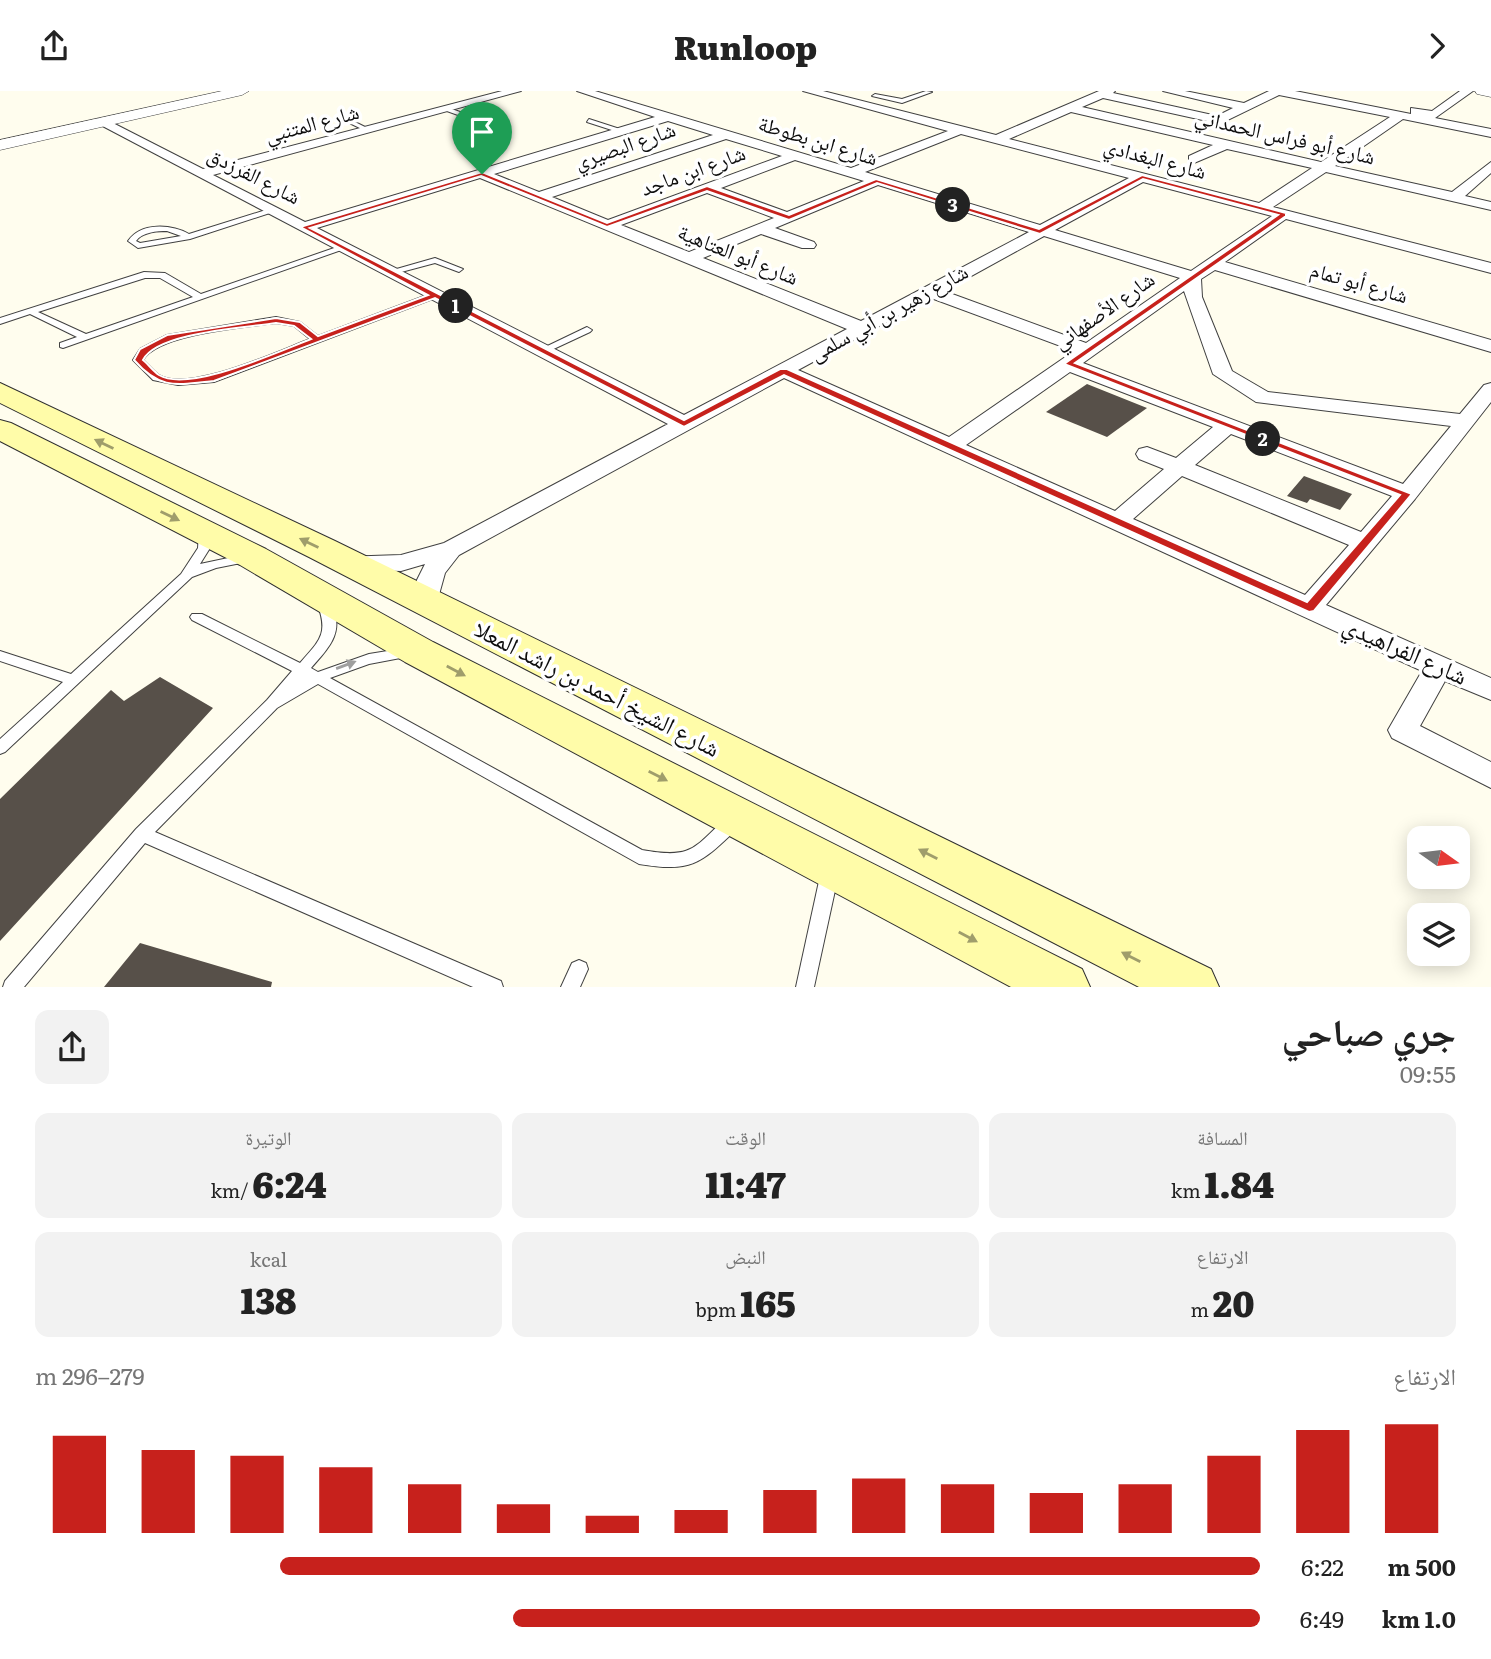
<!DOCTYPE html>
<html lang="ar">
<meta charset="utf-8">
<style>
:root{--surface:#fff;--page:#f2f2f2;--text:#222;--muted:#767676;--accent:#c7211c}
body{margin:0;font-family:Literata,"Noto Naskh Arabic",serif;background:var(--page);color:var(--text);direction:rtl;height:100vh;display:flex;flex-direction:column;font-size:26px;white-space:nowrap}
*{box-sizing:border-box;margin:0}
p{font-size:23px;color:var(--muted)}
.icon{flex:none;width:38px;height:38px;fill:none;stroke:currentColor;stroke-width:2;stroke-linecap:round;stroke-linejoin:round}
.map{position:relative;height:896px;overflow:hidden;direction:ltr}
.drawer{display:flex;flex-direction:column;background:var(--surface);flex:1}
.drawer>*{flex:none}
.needle{width:46px;rotate:104deg}
.fabs{position:absolute;left:1407px;top:735px;display:grid;gap:14px}
.fabs a{display:grid;place-items:center;width:63px;height:63px;border-radius:14px;background:var(--surface);box-shadow:0 4px 18px #0003;font-size:35px}
.pin{position:absolute;display:grid;place-items:center;width:60px;height:60px;color:#fff;margin:-72px -30px;border-radius:50% 50% 50% 0;rotate:-45deg;box-shadow:0 0 7px #0007}
.pin .icon{rotate:45deg}
.km{position:absolute;width:35px;height:35px;margin:-18px;border-radius:50%;background:#222;color:#fff;font-size:19px;line-height:35px;text-align:center}
.round{display:grid;place-items:center;flex:none;width:74px;height:74px;border-radius:14px;background:var(--page)}
.headline{display:flex;align-items:center;justify-content:space-between;height:119px;padding:0 35px}
h1{font-size:38px;font-weight:800;line-height:52px}
.metrics{display:grid;grid-template-columns:repeat(3,1fr);gap:10px;height:119px;padding:7px 35px}
.metrics div{display:grid;align-content:center;border-radius:14px;background:var(--page);text-align:center}
.metrics b{font-size:35px;font-weight:800}
.metrics small{font-size:19px;font-weight:400}
.metrics p{font-size:19px}
.chart{height:196px;padding:14px 35px}
.chart p{display:flex;justify-content:space-between}
.chart svg{width:100%;height:126px;margin-top:7px;stroke:var(--accent);stroke-width:6}
ul{padding:0 35px;list-style:none;font-size:23px}
li{display:grid;grid-template-columns:112px 84px 1fr;align-items:center;height:52px}
li i{height:18px;border-radius:9px;background:var(--accent)}
header{display:flex;justify-content:space-between;align-items:center;height:91px;padding:0 35px;background:var(--surface);font-size:32px;font-weight:800}
.map>svg:first-child{display:block}
.building{fill:#575049}
.lines{fill:none;stroke-linecap:round;stroke-linejoin:round}
.service-casing{stroke:#414141;stroke-width:2}
.minor-casing{stroke:#414141;stroke-width:2}
.tertiary-casing{stroke:#414141;stroke-width:1}
.secondary-casing{stroke:#303030;stroke-width:2}
.service{fill:#fff;fill-rule:evenodd}
.minor{fill:#fff;fill-rule:evenodd}
.tertiary{fill:#fff;fill-rule:evenodd}
.secondary{fill:#fffca9;fill-rule:evenodd}
.oneway{fill:#9f9d6b}
.oneway2{fill:#9f9f9f}
.route{fill:#c7211c;stroke:#fff;stroke-width:2;fill-rule:evenodd}
.labels{text-anchor:middle;stroke-width:7;stroke-linejoin:round;paint-order:stroke}
.far-street-label{font-size:21px;fill:#0e0e0e;stroke:#fff}
.street-label{font-size:24px;fill:#0e0e0e;stroke:#fff}
</style>
<header><svg class="icon" aria-label="forward" viewBox="0 0 24 24"><path d="M9 5l7 7-7 7"/></svg>Runloop<svg class="icon" aria-label="share" viewBox="0 0 24 24"><path d="M12 15V3M7 8l5-5 5 5M5 13v7h14v-7"/></svg></header>
<div class="map">
<svg width="1491" height="896" viewBox="0 0 1491 896">
<rect width="100%" height="100%" fill="#fffdee"/>
<g class="building">
<polygon points="1087,293 1147,317 1107,346 1046,321"/>
<polygon points="1304,385 1352,403 1340,419 1310,408 1307,412 1287,405"/>
<polygon points="160,586 213,617 0,850 0,708 111,599 124,610"/>
<polygon points="140,852 272,891 271,896 104,896"/>
</g>
<g class="lines">
<defs>
<g id="service">
<polygon points="926,0 932,1 902,12 872,5 875,3 902,8"/>
<polygon points="446,16 474,26 475,27 472,29 444,19"/>
<polygon points="339,25 343,25 371,39 366,40 339,27"/>
<polygon points="589,28 623,39 624,40 621,42 587,31"/>
<path d="M269 118 276 120 190 148 138 157 128 150C141 131 171 133 189 143ZM167 140 181 145 140 152 136 150C142 141 157 140 167 140Z"/>
<path d="M340 155 347 157 63 257 60 256V252L77 246 30 223 0 233V227L144 181 165 182 201 203ZM145 187H160L193 206 86 243 38 221Z"/>
<polygon points="435,167 463,178 459,181 435,172 390,184 386,181"/>
<path d="M435 201 439 204 438 206 214 291 178 294 153 289 133 269 140 258 167 244 276 226 300 231 318 245ZM276 232 294 235 310 248C278 260 189 302 159 284 153 280 148 273 143 269 157 243 246 236 276 232Z"/>
<polygon points="587,236 592,239 590,241 545,262 539,262 537,260"/>
<polygon points="205,438 211,442 210,457 200,473 247,463 253,467 251,470 216,477 192,486 5,661 0,663 0,648 63,591 0,570 0,560 71,583 181,483 198,457 199,442"/>
<path d="M324 508C331 511 331 514 334 521 343 544 325 561 311 577L318 581 369 563 406 557 411 559 413 562 411 565 369 573 330 587 642 759C692 768 693 758 727 726L733 724 739 726 741 731 739 736C701 772 693 782 639 773L318 593 277 617 155 741 501 890 503 896H473L145 752 24 896H3L5 890 136 738 267 609 292 580 192 529 190 526 192 523H202L300 572C320 549 329 543 317 512Z"/>
<polygon points="830,774 836,776 839,781 814,896 796,896 821,781 824,776"/>
<polygon points="579,869 586,872 588,878 580,896 561,896 572,872"/>
</g>
<path id="minor" d="M502 0H521L213 84 305 131 655 26 577 0H595L851 77 948 40 803 0H823L996 44 1099 0H1115L1113 2 1217 25 1233 17 1163 0H1185L1244 12 1269 0H1295L1411 23V17L1432 20 1460 0H1473L1435 27 1491 38V46L1403 28 1335 75 1452 101 1491 71V82L1465 105 1491 111V119L1326 81 1273 116 1491 172V182L1286 128 1225 171 1491 249V261L1215 179 1201 188 1202 206 1232 280 1268 301 1460 323 1484 294 1491 292V311L1415 408 1326 514 1491 587V609L1445 590 1420 635 1491 671V697L1392 647 1388 639 1422 580 784 287 459 464 445 482 435 518 426 521 417 518 413 512 417 489 425 473 401 480 341 478 337 472 341 466 401 464 444 452 668 333 95 31 97 28H105L203 78ZM1279 4 1390 26 1321 71 1082 16 1103 7 1207 30 1199 36 1205 40ZM1071 21 1213 54 1189 65V71L1194 72 1227 58 1312 77 1259 112 1009 48ZM668 30 713 44 539 101 494 83ZM961 43 1129 87 1040 134 865 81ZM726 48 782 65 608 129 552 106ZM795 69 864 90 787 121 721 97ZM480 87 847 238 684 324 317 137ZM1143 91 1272 125 1191 180 1055 139ZM878 94 1029 141 861 230 703 167 761 143 802 157H814L816 154 814 151 775 137ZM707 102 774 127 689 161 621 134ZM1044 145 1180 187 1086 252 944 200ZM1184 200 1213 283 1256 311 1451 335 1403 393 1083 272ZM931 207 1074 260 949 346 798 279ZM1070 281 1213 336 1176 367 1147 356 1139 358 1136 363 1139 368 1164 378 1115 420 966 354ZM1231 343 1392 405 1361 441 1195 374ZM1182 385 1349 454 1305 504 1133 428Z"/>
<g id="tertiary">
<polygon points="222,0 249,0 242,4 0,59 0,49"/>
<polygon points="1475,0 1491,0 1491,6 1477,3"/>
</g>
<g id="secondary">
<polygon points="0,292 335,450 1211,878 1219,896 1139,896 309,466 0,312"/>
<polygon points="0,329 11,332 266,458 433,551 1082,878 1090,896 1011,896 405,571 240,474 0,350"/>
</g>
</defs>
<use href="#service" class="service-casing"/>
<use href="#minor" class="minor-casing"/>
<use href="#tertiary" class="tertiary-casing"/>
<use href="#secondary" class="secondary-casing"/>
<use href="#service" class="service"/>
<use href="#minor" class="minor"/>
<use href="#tertiary" class="tertiary"/>
<use href="#secondary" class="secondary"/>
</g>
<defs><path id="oneway-solid" d="M-6-.8H1V-3.2L6.5 0L1 3.2V.8H-6Z" transform="scale(1.75)"/></defs>
<g class="oneway">
<use href="#oneway-solid" transform="translate(104 353) rotate(-154)"/>
<use href="#oneway-solid" transform="translate(170 425) rotate(26)"/>
<use href="#oneway-solid" transform="translate(309 452) rotate(-154)"/>
<use href="#oneway-solid" transform="translate(456 580) rotate(28)"/>
<use href="#oneway-solid" transform="translate(658 685) rotate(27)"/>
<use href="#oneway-solid" transform="translate(928 763) rotate(-153)"/>
<use href="#oneway-solid" transform="translate(968 846) rotate(28)"/>
<use href="#oneway-solid" transform="translate(1131 866) rotate(-153)"/>
</g>
<use class="oneway2" href="#oneway-solid" transform="translate(346 574) rotate(-20)"/>
<path class="route" d="M482 81 607 132 707 95 789 124 876 88 1039 138 1142 84 1286 122V125L1075 272 1412 403 1314 520 1309 521 784 284 684 336 435 207 214 290C176 294 160 299 134 269L140 258 167 244 276 227 300 231 318 245 428 204 300 136ZM481 85 607 136 707 100 789 129 877 92 1040 143 1143 88 1278 124 1064 273 1400 404 1307 511 787 278H780L684 329 310 137ZM276 232 294 235 311 248C279 260 189 302 159 284 153 280 148 273 143 269 157 241 246 237 276 232Z"/>
<g class="labels">
<g class="far-street-label">
<text transform="translate(312 33) rotate(-15)" y="7">شارع المتنبي</text>
<text transform="translate(1285 46) rotate(13)" y="7">شارع أبو فراس الحمداني</text>
<text transform="translate(818 50) rotate(17)" y="7">شارع ابن بطوطة</text>
<text transform="translate(625 55) rotate(-19)" y="7">شارع البصيري</text>
<text transform="translate(1155 68) rotate(15)" y="7">شارع البغدادي</text>
<text transform="translate(693 80) rotate(-20)" y="7">شارع ابن ماجد</text>
<text transform="translate(254 85) rotate(27)" y="7">شارع الفرزدق</text>
<text transform="translate(738 164) rotate(22)" y="7">شارع أبو العتاهية</text>
<text transform="translate(1359 192) rotate(16)" y="7">شارع أبو تمام</text>
<text transform="translate(1104 220) rotate(-35)" y="7">شارع الأصفهاني</text>
<text transform="translate(889 222) rotate(-29)" y="7">شارع زهير بن أبي سلمى</text>
</g>
<g class="street-label">
<text transform="translate(1405 560) rotate(24)" y="8">شارع الفراهيدي</text>
<text transform="translate(597 598) rotate(27)" y="8">شارع الشيخ أحمد بن راشد المعلا</text>
</g>
</g>
</svg>
<div class="fabs">
<a><svg class="needle" viewBox="-14 -14 28 28"><path d="M0-13l5 13h-10z" fill="#e53935"/><path d="M0 13l5-13h-10z" fill="#767676"/></svg></a>
<a><svg class="icon" aria-label="layers" viewBox="0 0 24 24"><path d="M12 4l9 5-9 5-9-5zM3 14l9 5 9-5"/></svg></a>
</div>
<div class="pin" style="left:482px;top:83px;background:#1e9e55"><svg class="icon" aria-label="arrive" viewBox="0 0 24 24"><path d="M6 21V4h12l-3 4 3 4H6"/></svg></div>
<b class="km" style="left:456px;top:215px">1</b>
<b class="km" style="left:1263px;top:348px">2</b>
<b class="km" style="left:953px;top:114px">3</b>
</div>
<section class="drawer">
<div class="headline"><div><h1>جري صباحي</h1><p>09:55</p></div><a class="round"><svg class="icon" aria-label="share" viewBox="0 0 24 24"><path d="M12 15V3M7 8l5-5 5 5M5 13v7h14v-7"/></svg></a></div>
<div class="metrics">
<div><p>المسافة</p><b>1.84<small> km</small></b></div>
<div><p>الوقت</p><b>11:47</b></div>
<div><p>الوتيرة</p><b>6:24<small> /km</small></b></div>
</div>
<div class="metrics">
<div><p>الارتفاع</p><b>20<small> m</small></b></div>
<div><p>النبض</p><b>165<small> bpm</small></b></div>
<div><p>kcal</p><b>138</b></div>
</div>
<div class="chart"><p><span>الارتفاع</span>279–296 m</p>
<svg viewBox="0 0 160 44" preserveAspectRatio="none"><path d="M5 44V10M15 44V15M25 44V17M35 44V21M45 44V27M55 44V34M65 44V38M75 44V36M85 44V29M95 44V25M105 44V27M115 44V30M125 44V27M135 44V17M145 44V8M155 44V6"/></svg>
</div>
<ul>
<li><b>500 m</b>6:22<i style="width:80%"></i></li>
<li><b>1.0 km</b>6:49<i style="width:61%"></i></li>
</ul>
</section>
